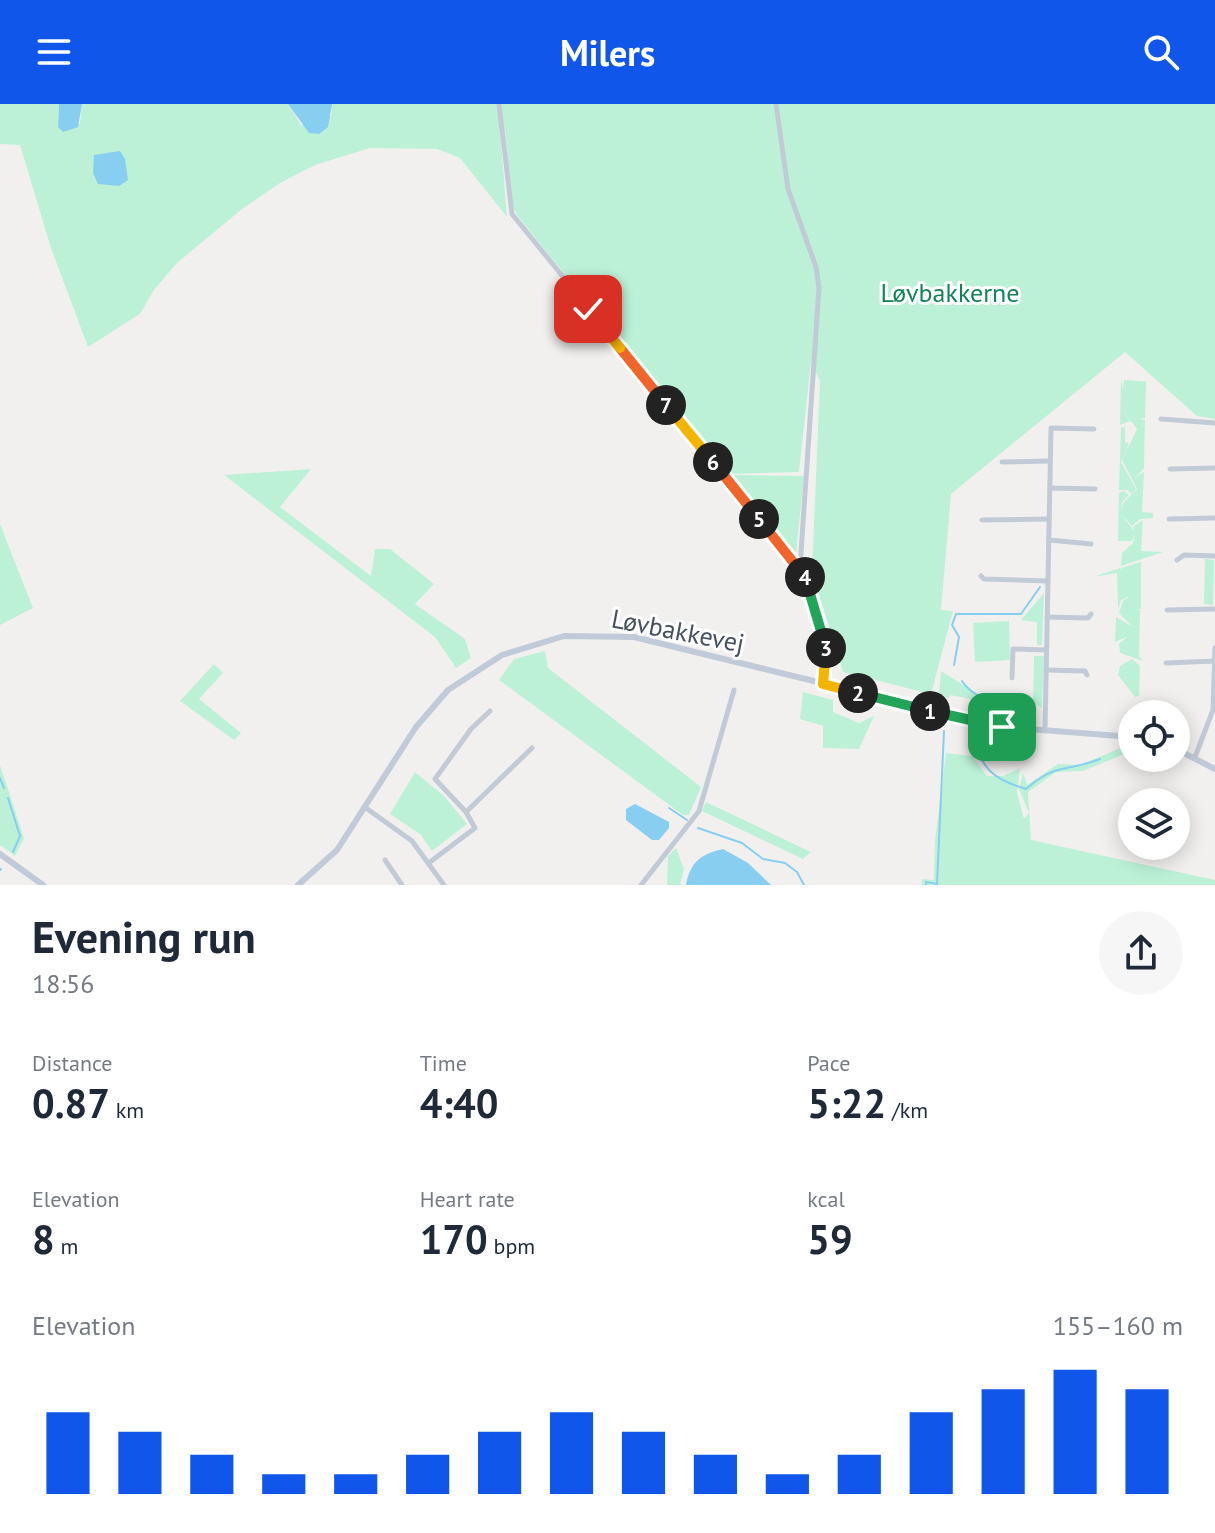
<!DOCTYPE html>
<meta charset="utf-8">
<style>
:root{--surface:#fff;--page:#f6f6f7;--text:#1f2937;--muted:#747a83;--accent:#1156eb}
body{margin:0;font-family:"PT Sans",sans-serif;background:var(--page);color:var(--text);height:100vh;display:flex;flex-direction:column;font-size:30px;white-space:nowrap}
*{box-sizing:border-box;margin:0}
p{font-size:26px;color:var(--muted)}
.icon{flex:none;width:44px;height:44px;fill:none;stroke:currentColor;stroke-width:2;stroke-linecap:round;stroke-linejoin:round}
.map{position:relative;height:781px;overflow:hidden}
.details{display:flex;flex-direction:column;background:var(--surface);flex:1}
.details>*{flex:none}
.fabs{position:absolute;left:1118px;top:596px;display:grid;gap:16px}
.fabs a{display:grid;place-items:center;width:72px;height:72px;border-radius:50%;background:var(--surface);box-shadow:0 4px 20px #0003;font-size:40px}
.pin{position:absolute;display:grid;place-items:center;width:68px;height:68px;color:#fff;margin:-34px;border-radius:16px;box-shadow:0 4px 12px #0006}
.km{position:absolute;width:40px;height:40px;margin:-20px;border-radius:50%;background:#222;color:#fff;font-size:22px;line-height:40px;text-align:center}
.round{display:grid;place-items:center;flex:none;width:84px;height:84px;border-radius:42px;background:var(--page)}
.headline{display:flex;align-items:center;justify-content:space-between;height:136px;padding:0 32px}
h1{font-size:44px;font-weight:700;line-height:60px}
.metrics{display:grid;grid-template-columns:repeat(3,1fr);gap:12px;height:136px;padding:8px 32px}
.metrics div{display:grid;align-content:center}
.metrics b{font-size:40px;font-weight:700}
.metrics small{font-size:22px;font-weight:400}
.metrics p{font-size:22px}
.chart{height:224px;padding:16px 32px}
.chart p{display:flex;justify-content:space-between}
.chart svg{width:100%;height:144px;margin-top:8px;stroke:var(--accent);stroke-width:6}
header{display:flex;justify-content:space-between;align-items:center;height:104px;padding:0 32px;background:var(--accent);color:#fff;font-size:36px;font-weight:700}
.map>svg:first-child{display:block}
.green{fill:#bcf1d7}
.water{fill:#87cef0}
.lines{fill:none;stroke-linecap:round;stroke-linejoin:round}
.stream{stroke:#87cef0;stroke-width:2}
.street{stroke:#c2cad5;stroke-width:5}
.secondary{stroke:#c1cad9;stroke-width:6}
.split-1-casing{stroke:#fff;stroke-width:16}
.split-2-casing{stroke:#fff;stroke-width:16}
.split-3-casing{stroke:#fff;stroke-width:16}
.split-4-casing{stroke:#fff;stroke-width:16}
.split-5-casing{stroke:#fff;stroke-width:16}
.split-6-casing{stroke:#fff;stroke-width:16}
.split-7-casing{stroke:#fff;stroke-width:16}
.split-8-casing{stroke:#fff;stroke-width:16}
.split-9-casing{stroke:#fff;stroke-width:16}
.split-1{stroke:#22a559;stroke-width:10}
.split-2{stroke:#22a559;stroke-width:10}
.split-3{stroke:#f5b400;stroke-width:10}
.split-4{stroke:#22a559;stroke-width:10}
.split-5{stroke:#f0652b;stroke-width:10}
.split-6{stroke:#f0652b;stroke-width:10}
.split-7{stroke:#f5b400;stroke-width:10}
.split-8{stroke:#f0652b;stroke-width:10}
.split-9{stroke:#f5b400;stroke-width:10}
.labels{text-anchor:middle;stroke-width:6;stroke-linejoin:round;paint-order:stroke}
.park-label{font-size:26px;fill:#138459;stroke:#fff}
.street-label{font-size:26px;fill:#46505e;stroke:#fff}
</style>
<header><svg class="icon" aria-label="menu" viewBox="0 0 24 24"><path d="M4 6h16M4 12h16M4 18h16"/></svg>Milers<svg class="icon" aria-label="search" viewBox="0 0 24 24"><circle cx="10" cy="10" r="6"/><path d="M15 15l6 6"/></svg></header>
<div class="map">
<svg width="1215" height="781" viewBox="0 0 1215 781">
<rect width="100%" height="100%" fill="#f2f0ef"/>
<g class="green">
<polygon points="0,0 59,0 58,23 63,27 80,19 82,0 288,0 301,21 331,12 332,0 1215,0 1215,315 1197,312 1125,248 951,390 941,506 953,507 931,590 843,568 812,468 820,277 811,258 799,368 726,370 517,111 513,103 505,25 500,26 507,113 460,54 437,45 370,44 315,61 280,79 242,105 177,159 154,186 140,210 88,243 51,144 20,41 0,40"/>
<polygon points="1121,275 1123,285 1124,276 1152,278 1146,278 1145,314 1139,315 1145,316 1144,364 1136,373 1144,368 1142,408 1153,409 1153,414 1140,415 1132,422 1121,410 1134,427 1133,423 1143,416 1141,447 1163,448 1121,462 1122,449 1133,439 1135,429 1132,437 1118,437 1119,389 1124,387 1129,391 1122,398 1121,407 1123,399 1137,385 1122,356 1137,325 1123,307 1130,317 1120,321"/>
<polygon points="1121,323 1125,323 1125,338 1129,340 1121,358 1136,385 1131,390 1128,386 1119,386"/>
<polygon points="311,365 280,403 371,472 375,445 390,445 434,480 415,500 465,535 471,554 456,564 435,533 224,371"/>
<polygon points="729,371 804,372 796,449"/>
<polygon points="0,420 33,504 0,521"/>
<polygon points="1205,455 1214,456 1213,501 1204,500"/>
<polygon points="1141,458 1141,505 1137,505 1140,506 1139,552 1143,557 1120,549 1119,540 1127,533 1115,538 1116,513 1133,523 1119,509 1123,497 1130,492 1121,496 1118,505 1117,469 1093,473 1120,464 1122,468 1121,464"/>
<polygon points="1044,489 1042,541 1037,541 1037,518 1021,516"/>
<polygon points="1009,517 1010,556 975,558 973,519"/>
<polygon points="545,547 548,564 701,683 689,711 683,711 499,576 514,555"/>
<polygon points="1034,552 1044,552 1042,604 1033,599"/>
<polygon points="1132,555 1140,562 1139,592 1135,593 1118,571 1120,562"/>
<polygon points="214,560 223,569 199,595 241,629 234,636 180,597"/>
<polygon points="941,567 992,599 950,591 949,595 939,589"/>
<polygon points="803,588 833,596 833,608 859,619 874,612 859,645 823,644 823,622 800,615"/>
<polygon points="1123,643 1132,647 1083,667 1056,668 1028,688 1031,736 1215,776 1215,781 922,781 922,775 934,776 935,737 946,649 972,652 987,672 1003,672 1020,664 1017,689 1024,715 1029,709 1019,685 1023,669 1027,681 1058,660 1080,661"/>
<polygon points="0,661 24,734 15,752 0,741"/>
<polygon points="415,668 444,692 467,720 432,747 420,730 390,710"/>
<polygon points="706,698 811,748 803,755 702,707"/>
<polygon points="676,744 684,765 680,781 667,781 668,752"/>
</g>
<g class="water">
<polygon points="59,0 82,0 78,23 63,28 58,23"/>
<polygon points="288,0 332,0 328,23 319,30 309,29"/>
<polygon points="120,47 125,55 128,76 119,82 98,80 93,69 94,51"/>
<polygon points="635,700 669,718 669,724 659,736 652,736 626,716 626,705"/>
<path d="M723 745 748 759 771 781H686C690 758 701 750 723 745Z"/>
</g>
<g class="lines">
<g class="stream">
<polyline points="954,561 959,533 952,521 956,510 1021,510 1040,483"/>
<path d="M962 577C977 599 1008 602 1033 602"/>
<path d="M978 646C985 670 1003 678 1026 685 1059 657 1065 669 1100 655"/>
<polyline points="0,674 4,684"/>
<polyline points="8,694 20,732 13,748"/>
<polyline points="669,704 687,716"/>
<polyline points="698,724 742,739 763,755 785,759 797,768 804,781"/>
<polyline points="0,766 1,765"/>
<polyline points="926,781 926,778 937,780 944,627"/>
</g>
<g class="street">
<polyline points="499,0 512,110 800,464 826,540 823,580"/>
<polyline points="776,0 788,85 816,163 819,184 800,463"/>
<polyline points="1161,315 1215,319"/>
<polyline points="1002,358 1050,357"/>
<polyline points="1170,365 1215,364"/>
<polyline points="1050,384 1095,385"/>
<polyline points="1169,415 1215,414"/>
<polyline points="982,416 1049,415"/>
<polyline points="1049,436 1091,440"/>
<polyline points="1177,456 1184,451 1215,452"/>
<polyline points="981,472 984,475 1048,477"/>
<polyline points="1167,506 1215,505"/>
<polyline points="1047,513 1088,514 1091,510"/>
<polyline points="1166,559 1215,557"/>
<polyline points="1046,566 1085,567 1087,571"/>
<polyline points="1012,574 1013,545 1046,546"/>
<polyline points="1045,627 1051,324 1094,325"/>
<polyline points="1195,653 1213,606 1215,544"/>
<polyline points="366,704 412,737 444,781"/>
<polyline points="466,708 532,644"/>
<polyline points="385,756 402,781"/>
<polyline points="430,758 475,724 466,708 435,675 471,625 490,607"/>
<polyline points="641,781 699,707 734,586"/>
</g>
<g class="secondary">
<polyline points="1176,645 1215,665"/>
<polyline points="0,750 43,781"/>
<polyline points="298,781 337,746 416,623 448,586 502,551 564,532 634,533 1002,623 1132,633"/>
</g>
</g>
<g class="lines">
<defs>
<polyline id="split-1" points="930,607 1002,623"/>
<polyline id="split-2" points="858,589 930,607"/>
<polyline id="split-3" points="826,544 823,580 858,589"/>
<polyline id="split-4" points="805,473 826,544"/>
<polyline id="split-5" points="759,415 805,473"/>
<polyline id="split-6" points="713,358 759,415"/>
<polyline id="split-7" points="666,301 713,358"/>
<polyline id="split-8" points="620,244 666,301"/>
<polyline id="split-9" points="588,205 620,244"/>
</defs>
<use href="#split-1" class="split-1-casing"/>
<use href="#split-2" class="split-2-casing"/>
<use href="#split-3" class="split-3-casing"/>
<use href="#split-4" class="split-4-casing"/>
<use href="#split-5" class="split-5-casing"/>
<use href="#split-6" class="split-6-casing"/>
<use href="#split-7" class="split-7-casing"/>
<use href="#split-8" class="split-8-casing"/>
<use href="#split-9" class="split-9-casing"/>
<use href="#split-1" class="split-1"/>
<use href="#split-2" class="split-2"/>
<use href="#split-3" class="split-3"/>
<use href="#split-4" class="split-4"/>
<use href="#split-5" class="split-5"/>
<use href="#split-6" class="split-6"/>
<use href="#split-7" class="split-7"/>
<use href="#split-8" class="split-8"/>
<use href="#split-9" class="split-9"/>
</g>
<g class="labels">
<g class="park-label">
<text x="950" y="198">Løvbakkerne</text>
</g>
<g class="street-label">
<text transform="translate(678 527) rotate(11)" y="9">Løvbakkevej</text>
</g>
</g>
</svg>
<div class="fabs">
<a><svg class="icon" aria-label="locate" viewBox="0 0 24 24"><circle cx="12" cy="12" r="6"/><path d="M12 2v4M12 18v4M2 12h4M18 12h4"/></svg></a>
<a><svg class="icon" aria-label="layers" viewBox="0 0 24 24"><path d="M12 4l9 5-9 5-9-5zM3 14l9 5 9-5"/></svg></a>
</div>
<div class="pin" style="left:1002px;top:623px;background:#1e9e55"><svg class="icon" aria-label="arrive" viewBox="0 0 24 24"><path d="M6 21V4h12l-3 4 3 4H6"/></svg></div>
<div class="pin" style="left:588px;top:205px;background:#d93025"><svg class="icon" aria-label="check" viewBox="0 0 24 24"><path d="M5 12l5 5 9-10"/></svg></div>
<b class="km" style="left:930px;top:607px">1</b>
<b class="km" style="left:858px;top:589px">2</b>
<b class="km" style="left:826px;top:544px">3</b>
<b class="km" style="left:805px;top:473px">4</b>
<b class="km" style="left:759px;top:415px">5</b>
<b class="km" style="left:713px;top:358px">6</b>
<b class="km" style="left:666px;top:301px">7</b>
</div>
<section class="details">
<div class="headline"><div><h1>Evening run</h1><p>18:56</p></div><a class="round"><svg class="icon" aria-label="share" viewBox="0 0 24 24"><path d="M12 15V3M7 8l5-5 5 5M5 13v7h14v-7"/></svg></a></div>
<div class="metrics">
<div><p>Distance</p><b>0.87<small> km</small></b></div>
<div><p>Time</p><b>4:40</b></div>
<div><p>Pace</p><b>5:22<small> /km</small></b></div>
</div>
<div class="metrics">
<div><p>Elevation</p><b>8<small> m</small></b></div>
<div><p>Heart rate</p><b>170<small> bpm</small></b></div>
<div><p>kcal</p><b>59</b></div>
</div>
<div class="chart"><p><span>Elevation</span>155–160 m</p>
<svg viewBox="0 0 160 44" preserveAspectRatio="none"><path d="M5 44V19M15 44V25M25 44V32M35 44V38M45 44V38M55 44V32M65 44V25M75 44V19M85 44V25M95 44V32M105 44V38M115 44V32M125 44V19M135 44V12M145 44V6M155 44V12"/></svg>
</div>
</section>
